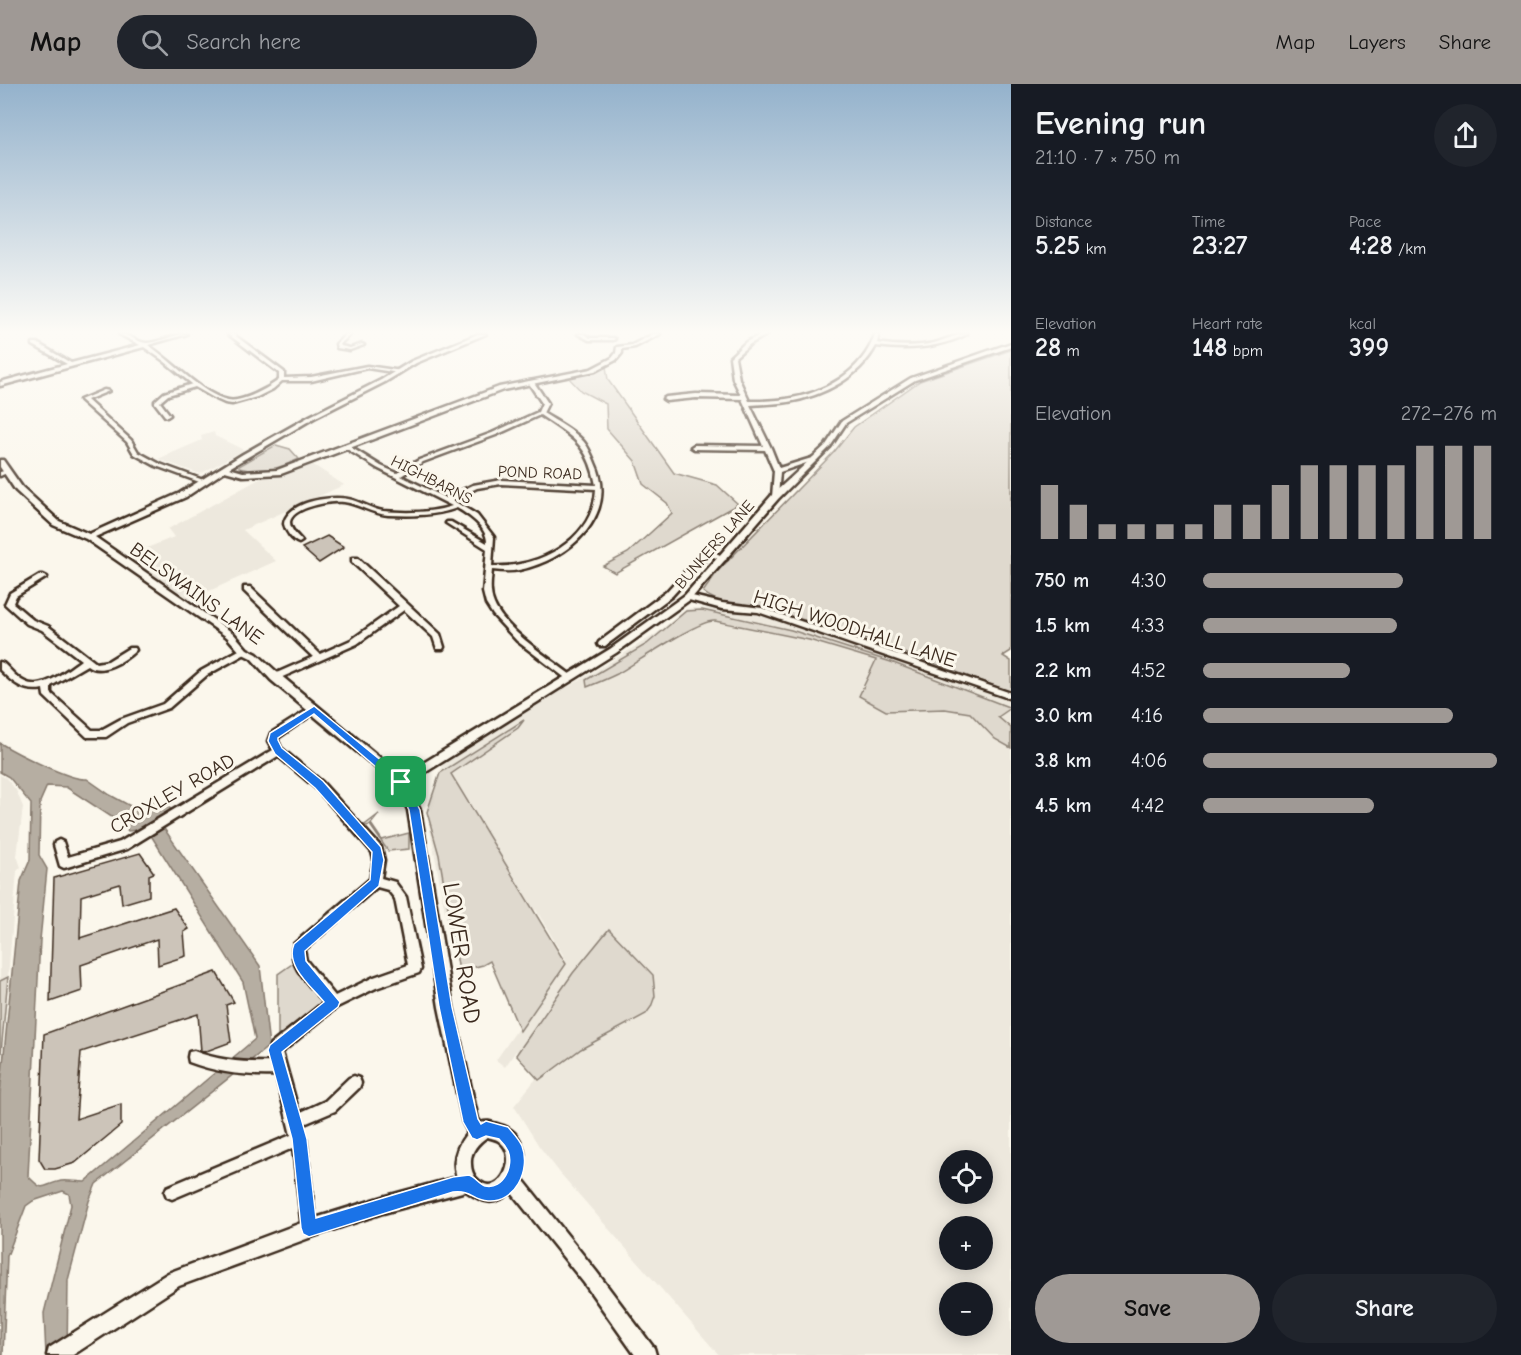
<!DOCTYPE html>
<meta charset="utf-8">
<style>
:root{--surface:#171b24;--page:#20242c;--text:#f1f3f6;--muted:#9ea1a6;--accent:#9f9995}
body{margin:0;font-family:"Comic Neue",sans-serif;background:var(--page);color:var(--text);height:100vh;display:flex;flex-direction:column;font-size:22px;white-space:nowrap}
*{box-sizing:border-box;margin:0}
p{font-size:20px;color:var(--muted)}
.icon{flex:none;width:33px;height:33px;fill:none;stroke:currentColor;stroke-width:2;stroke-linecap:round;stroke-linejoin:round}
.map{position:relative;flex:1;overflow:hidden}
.panel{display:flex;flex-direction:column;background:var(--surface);width:510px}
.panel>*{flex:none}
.buttons{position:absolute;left:939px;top:1066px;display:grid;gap:12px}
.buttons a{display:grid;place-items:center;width:54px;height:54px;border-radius:50%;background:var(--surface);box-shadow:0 3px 15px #0003;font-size:30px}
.pin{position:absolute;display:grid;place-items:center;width:51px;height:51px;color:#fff;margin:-26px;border-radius:12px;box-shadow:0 3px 9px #0006}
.round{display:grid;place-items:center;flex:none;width:63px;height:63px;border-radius:32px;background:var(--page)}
.headline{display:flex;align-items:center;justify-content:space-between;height:102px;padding:0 24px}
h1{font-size:33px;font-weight:700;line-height:45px}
.figures{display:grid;grid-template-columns:repeat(3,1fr);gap:9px;height:102px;padding:6px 24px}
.figures div{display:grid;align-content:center}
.figures b{font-size:26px;font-weight:700}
.figures small{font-size:16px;font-weight:400}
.figures p{font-size:16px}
.chart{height:168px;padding:12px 24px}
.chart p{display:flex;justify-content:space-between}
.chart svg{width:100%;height:108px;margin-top:6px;stroke:var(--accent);stroke-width:6}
.action{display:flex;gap:12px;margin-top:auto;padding:12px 24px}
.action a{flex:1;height:69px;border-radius:36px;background:var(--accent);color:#111;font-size:24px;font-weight:700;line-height:69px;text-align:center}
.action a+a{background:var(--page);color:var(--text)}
ul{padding:0 24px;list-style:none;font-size:20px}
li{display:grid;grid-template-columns:96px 72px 1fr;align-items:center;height:45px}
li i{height:15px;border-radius:8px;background:var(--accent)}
header{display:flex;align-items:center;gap:36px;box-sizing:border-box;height:84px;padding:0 30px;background:var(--accent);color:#111}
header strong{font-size:28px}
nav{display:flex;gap:33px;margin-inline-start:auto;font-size:21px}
.search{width:420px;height:54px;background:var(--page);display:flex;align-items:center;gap:15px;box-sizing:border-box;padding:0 21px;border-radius:33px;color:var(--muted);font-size:22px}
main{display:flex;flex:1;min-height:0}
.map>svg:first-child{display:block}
.built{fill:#ede8dd;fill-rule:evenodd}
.green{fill:#dfd9ce;stroke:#8d8276;stroke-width:1.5}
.water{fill:#b6aea2;stroke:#85796d;stroke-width:1.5;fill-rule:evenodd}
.building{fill:#ccc4b9;stroke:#3b2a1e;stroke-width:1.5}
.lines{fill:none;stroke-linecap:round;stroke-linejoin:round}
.minor-casing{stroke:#3b2a1e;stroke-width:5}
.tertiary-casing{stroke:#3b2a1e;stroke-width:5}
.minor{fill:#fbf7ec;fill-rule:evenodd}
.tertiary{fill:#fbf7ec;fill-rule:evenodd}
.route{fill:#1a73e8;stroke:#fff;stroke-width:1.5;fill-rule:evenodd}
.labels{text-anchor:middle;stroke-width:6;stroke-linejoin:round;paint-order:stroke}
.far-street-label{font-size:16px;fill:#3b2a1e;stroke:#fbf7ec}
.street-label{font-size:20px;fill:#3b2a1e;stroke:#fbf7ec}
.near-street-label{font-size:24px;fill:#3b2a1e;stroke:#fbf7ec}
</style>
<header>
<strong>Map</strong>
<div class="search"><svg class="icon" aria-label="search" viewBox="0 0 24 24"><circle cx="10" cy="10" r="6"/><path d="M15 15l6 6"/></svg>Search here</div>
<nav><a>Map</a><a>Layers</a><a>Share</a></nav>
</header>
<main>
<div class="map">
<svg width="1011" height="1271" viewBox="0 0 1011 1271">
<rect width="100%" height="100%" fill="#fbf7ec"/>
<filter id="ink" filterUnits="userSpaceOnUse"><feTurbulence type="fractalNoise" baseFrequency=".0167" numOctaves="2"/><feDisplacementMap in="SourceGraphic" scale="12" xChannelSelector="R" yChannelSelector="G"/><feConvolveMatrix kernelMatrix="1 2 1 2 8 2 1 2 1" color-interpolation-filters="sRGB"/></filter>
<g filter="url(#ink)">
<g class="built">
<polygon points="214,348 215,352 244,366 200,390 158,375 202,356 201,352"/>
<polygon points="309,378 344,401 243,446 276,477 187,517 184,510 177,510 127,472 174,453 168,445 263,393"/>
<path d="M691 524 740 527 782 537 880 568 1011 616V1271H719L560 1089 539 1062 514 1022 539 991 516 967 505 983 496 976 566 876 536 826 449 850 427 728 443 680 555 605 558 607 570 602 656 550 686 525ZM950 1077H982V1110H950ZM950 1143H982V1176H950ZM950 1209H982V1242H950Z"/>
<polygon points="0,691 6,694 16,706 23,723 17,772 21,783 17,787 8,893 0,897"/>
</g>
<g class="green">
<path d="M1011 266V567L1003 572 1011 577V608C942 583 874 556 804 536 776 528 723 525 703 508L717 488 834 368 854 343 920 297Z"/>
<polygon points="606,282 608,296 674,389 717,401 738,420 615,489 603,482 628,469 672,429 667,419 643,400 635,377 607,345 606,320 581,307 566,291"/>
<path d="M276 361 290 365 299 375C278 385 262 390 239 384V382Z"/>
<path d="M702 526 791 546 891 578 1011 624 998 633 1011 644V664L995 655 970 629 945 625 886 627 859 612 876 576 809 556 715 537C699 535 635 580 617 590 607 595 597 599 587 603L586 596 647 560 686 527Z"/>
<polygon points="524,636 518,644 451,690 566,880 520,947 490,877 483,881 459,887 439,771 427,728 440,689"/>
<polygon points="379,730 371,740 382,756 409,749 409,765 388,767 370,741 362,743"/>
<polygon points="609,845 653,891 655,912 651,923 646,930 581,965 539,996 516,971 573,889"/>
<polygon points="295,878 321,914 320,920 278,953 278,890"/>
<polygon points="8,893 1,969 0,975 0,897"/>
</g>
<path class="water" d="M0 659C16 669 71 697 87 695L110 711 132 723 155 715 171 725 158 736 260 882 269 962 96 1100 89 1117 68 1196 67 1271H46L44 1229 71 1121 69 1110 63 1107 33 1117 26 1122 7 1172 3 1271H0V1010L21 797 30 776 31 720 9 693 0 688ZM47 702 66 703 124 741 128 747 147 745 243 898 255 955 85 1098C77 1098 68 1096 61 1097 41 1101 45 1110 28 1092L40 856 47 785 39 771 40 718Z"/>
<g class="building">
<polygon points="327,452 344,463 319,479 302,464"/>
<polygon points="140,769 154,789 149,791 149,812 122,820 120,800 81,812 80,854 174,824 189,845 184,848 186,872 158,881 157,855 81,881 82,907 50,918 54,794"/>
<polygon points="216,888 234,918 226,921 231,958 204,968 201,967 198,930 81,968 76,1035 121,1020 121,1041 75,1079 55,1085 45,1085 39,1075 44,950"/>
</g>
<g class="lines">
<defs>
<g id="minor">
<path d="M119 250C129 250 138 259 147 259 161 258 173 250 187 250L148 261C172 276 202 311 228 316 242 319 268 304 279 296V289L228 250H233L284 288V294L311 293 367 282 402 287 399 289 367 284 311 297H282L273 305 257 313 232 320 225 319 214 314 195 303 168 311 160 318 170 331 167 333 165 332 155 319V317L164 309 192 300 164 277 144 263 0 302V298L67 280 33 261V259H37L71 279 140 261Z"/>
<polygon points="346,250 351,250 340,260 341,262 350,264 362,260 364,261 350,266 337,264 336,260"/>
<polygon points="578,250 584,250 590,254 613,254 615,255 613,256 589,256"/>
<path d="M762 250H768L750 260 735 273 739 295 749 317C761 317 773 317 786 315 823 310 863 288 875 250H879L877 259C896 262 915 263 934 259 945 256 956 250 967 250 938 265 907 266 876 262 859 294 823 312 788 318 775 320 763 320 750 321L771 364 779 384 815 373 818 375 780 388 778 413 775 415 772 413 774 387 765 366 694 365 691 363 694 361 763 362 742 315 696 314 666 317 663 315 666 313 696 310 741 311 733 295 730 273 746 258Z"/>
<path d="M529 297H533L548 319 543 329C557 338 574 346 584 358 589 364 592 372 595 379 620 431 569 476 519 486 510 488 501 487 492 486 491 497 489 509 494 520 505 546 548 573 571 591L572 593 571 595 568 596 517 557 493 531 486 520 483 508 487 465 446 439 447 438H451L487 459C488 444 469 431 457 424 435 432 412 432 388 431 372 430 359 420 344 418 332 416 292 423 290 438 290 446 298 452 302 457L299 459C292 456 286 448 284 440 287 418 329 411 348 415 360 417 370 425 383 427 405 429 431 429 452 422L377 384 342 362 347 361 381 382 397 389 419 376 492 349 538 328 542 319 528 298ZM540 331C572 353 588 359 596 401L501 396 473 401 446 414 401 392 423 378 496 351ZM501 400 596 405C594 456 538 485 492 482L494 453 477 431 452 416 477 404Z"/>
<polygon points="104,306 109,307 87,316 131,356 138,368 160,380 206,397 206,399 202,399 156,382 134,370 127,358 80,316"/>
<polygon points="4,387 9,388 0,392 0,388"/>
<polygon points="705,466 711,466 727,475 723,477 709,471 672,512 605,562 599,562 598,560 599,558 666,508"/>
<polygon points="352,474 358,474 440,550 444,563 443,565 437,565 433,553 404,526 357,560 278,595 272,595 271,593 272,591 313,573 244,507 244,503 250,503 320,570 351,556 399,522 352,478"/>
<path d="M40 491H43L47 493 16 512 13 519 33 536 48 542 96 579 108 577 129 564H135L136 566C125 577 101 592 87 581L51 602V609L92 646H101L121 635 163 620 201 587 241 565 244 564 248 567 247 569 207 591 169 624 127 639 106 653H87L44 612 43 605C24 609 12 598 0 586V578L3 579C10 585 16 594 25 598 43 607 67 586 81 576L42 546 27 540 5 520 10 509Z"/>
<polygon points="685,511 688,511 722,519 762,524 1011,609 1011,615 758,528 722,525 685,515"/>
<path d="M314 622 317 623 318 625 317 627 278 654V657L281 664 322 698 381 763 384 776 381 794 395 798 406 813 421 885 419 889 376 904 337 923 282 968 299 1029 325 1017 349 994 354 992 359 994 361 999 359 1004 335 1027 302 1041 306 1055 316 1145 314 1150 309 1152 304 1150 302 1145 293 1064 172 1115 167 1113 165 1108 167 1103 291 1051 276 991C245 992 218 989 189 978L188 973 189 968 194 967C220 977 245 979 273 978L269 966 270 961 324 918C312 903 286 882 294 860L370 795 374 776 372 768 316 704 278 672 127 765 64 784 60 782 54 761 55 758 59 756 63 758 68 773 120 758 273 666 268 657 271 649ZM377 803 388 806 395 815 408 881 374 893 335 912 306 876 304 866Z"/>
</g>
<path id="tertiary" d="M478 250H486L416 279 385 298 314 334 229 384 243 388 277 386 499 303 591 285 612 274 616 269 617 263 632 261 653 250H660L635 263 622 265V269L616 276 595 287 503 306 281 390 243 392 225 387 186 413 95 453 233 549 247 565 257 570 279 590 402 692 610 565 685 511 772 411 826 361 842 337 911 294 1011 259V263L915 296 846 339 830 363 778 415 691 515 616 569 407 700 420 726 453 923 478 1035 481 1039C488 1036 493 1039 500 1041 523 1047 529 1073 521 1093L596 1187 654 1264 656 1271H635L584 1199 511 1108C494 1123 483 1119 466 1107L383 1129 309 1154 179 1202 73 1271H47L49 1264 168 1189 309 1136 383 1113 457 1093C451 1076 457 1061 468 1048L463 1038 439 923 408 726 397 701 271 596 251 574 241 569 227 553 86 455 53 441 16 407 0 383V376H3L22 403 59 437 89 450 180 409 243 370 310 332 381 296 412 277ZM487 1053C491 1054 497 1055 500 1058 519 1072 501 1114 479 1097 474 1093 471 1087 471 1080 470 1068 477 1060 487 1053Z"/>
</defs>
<use href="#minor" class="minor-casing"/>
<use href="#tertiary" class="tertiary-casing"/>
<use href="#minor" class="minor"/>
<use href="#tertiary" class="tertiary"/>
</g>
</g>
<linearGradient id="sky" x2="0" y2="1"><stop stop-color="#94b2cc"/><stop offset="0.58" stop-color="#fdfbf6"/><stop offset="1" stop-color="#fdfbf6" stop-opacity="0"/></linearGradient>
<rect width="1011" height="428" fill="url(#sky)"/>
<path class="route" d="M314 622 404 695 420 726 452 923 478 1035 481 1040 486 1037 508 1043C513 1049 519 1055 522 1062 531 1086 515 1119 488 1117 472 1116 472 1106 453 1108L309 1153 303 1150 301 1144 292 1055 268 966 270 961 324 918C311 902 285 882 294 860L370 796 372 768 315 704 275 670 268 657 270 649ZM314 630 397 701 409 726 439 923 463 1038 472 1054 477 1056 486 1052 499 1055C502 1058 506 1063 508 1067 514 1081 504 1106 485 1102 479 1100 475 1093 469 1091L453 1093 316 1134 307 1055 282 968 338 923 340 918 306 877 305 867 379 802 384 776 381 763 323 697 282 664 278 656V654Z"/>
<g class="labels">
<g class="far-street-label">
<text transform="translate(540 388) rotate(2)" y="6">POND ROAD</text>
<text transform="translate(432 395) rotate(27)" y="6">HIGHBARNS</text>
<text transform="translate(714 460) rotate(-49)" y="6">BUNKERS LANE</text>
</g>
<g class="street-label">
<text transform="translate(197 509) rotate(36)" y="7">BELSWAINS LANE</text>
<text transform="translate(855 544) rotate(18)" y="7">HIGH WOODHALL LANE</text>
<text transform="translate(172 709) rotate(-30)" y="7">CROXLEY ROAD</text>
</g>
<g class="near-street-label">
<text transform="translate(462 869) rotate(81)" y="8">LOWER ROAD</text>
</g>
</g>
</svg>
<div class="buttons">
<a><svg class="icon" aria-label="locate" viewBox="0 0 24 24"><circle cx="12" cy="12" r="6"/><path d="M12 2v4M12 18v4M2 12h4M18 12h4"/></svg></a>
<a>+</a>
<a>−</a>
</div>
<div class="pin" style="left:401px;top:698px;background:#1e9e55"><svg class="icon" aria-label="arrive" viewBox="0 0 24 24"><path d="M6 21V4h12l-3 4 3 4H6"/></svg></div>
</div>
<section class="panel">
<div class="headline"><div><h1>Evening run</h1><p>21:10 · 7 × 750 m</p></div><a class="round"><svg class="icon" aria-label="share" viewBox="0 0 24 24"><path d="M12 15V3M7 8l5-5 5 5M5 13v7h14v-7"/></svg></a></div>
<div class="figures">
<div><p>Distance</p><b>5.25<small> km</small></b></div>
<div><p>Time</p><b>23:27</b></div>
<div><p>Pace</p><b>4:28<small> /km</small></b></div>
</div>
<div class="figures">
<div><p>Elevation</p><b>28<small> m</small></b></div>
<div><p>Heart rate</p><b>148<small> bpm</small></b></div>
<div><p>kcal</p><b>399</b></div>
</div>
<div class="chart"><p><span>Elevation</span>272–276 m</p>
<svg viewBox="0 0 160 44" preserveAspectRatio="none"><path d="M5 44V22M15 44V30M25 44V38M35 44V38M45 44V38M55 44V38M65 44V30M75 44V30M85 44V22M95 44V14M105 44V14M115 44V14M125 44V14M135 44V6M145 44V6M155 44V6"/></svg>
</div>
<ul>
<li><b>750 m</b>4:30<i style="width:68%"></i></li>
<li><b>1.5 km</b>4:33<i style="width:66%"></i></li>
<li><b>2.2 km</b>4:52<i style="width:50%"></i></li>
<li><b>3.0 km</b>4:16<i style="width:85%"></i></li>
<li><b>3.8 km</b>4:06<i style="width:100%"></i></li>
<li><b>4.5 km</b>4:42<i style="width:58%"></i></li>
</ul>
<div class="action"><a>Save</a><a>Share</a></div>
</section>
</main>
